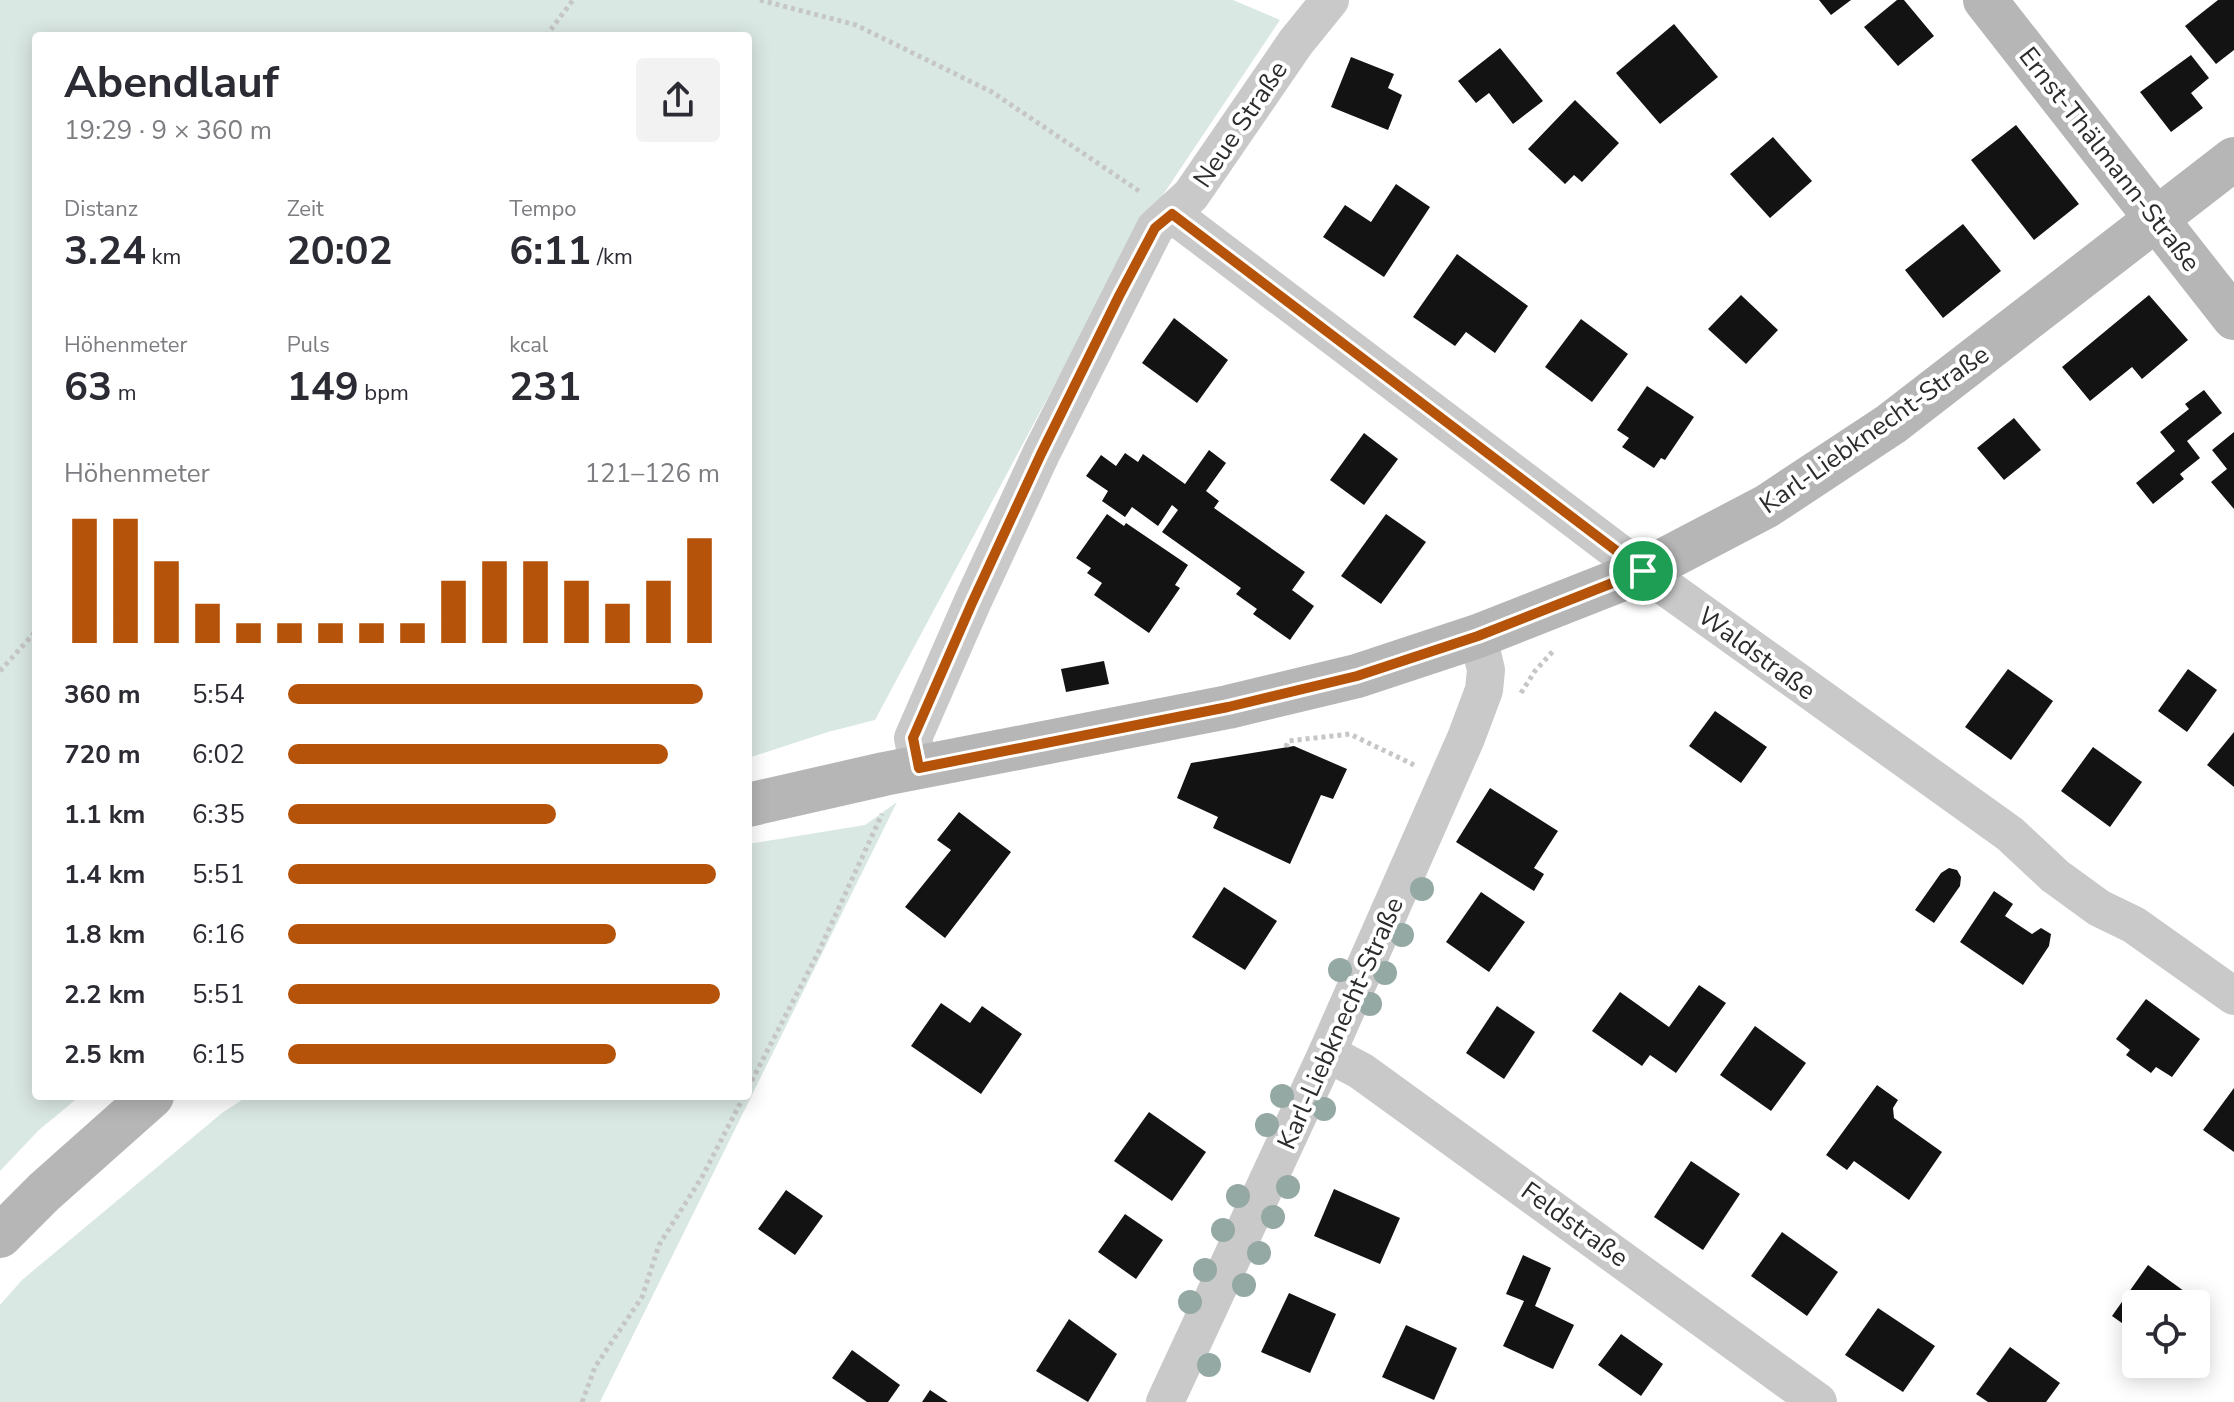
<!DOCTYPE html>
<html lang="de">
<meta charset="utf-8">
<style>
:root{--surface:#fff;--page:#f2f2f3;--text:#2b2b33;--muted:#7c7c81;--accent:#b45309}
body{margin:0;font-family:"Nunito Sans",sans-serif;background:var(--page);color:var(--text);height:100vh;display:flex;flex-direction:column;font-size:30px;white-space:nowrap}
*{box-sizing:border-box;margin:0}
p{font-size:26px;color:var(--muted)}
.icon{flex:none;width:44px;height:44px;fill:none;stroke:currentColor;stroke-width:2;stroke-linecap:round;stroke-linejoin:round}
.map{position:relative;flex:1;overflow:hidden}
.panel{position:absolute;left:32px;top:32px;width:720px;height:1068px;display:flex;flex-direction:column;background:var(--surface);border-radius:8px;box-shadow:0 4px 20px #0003}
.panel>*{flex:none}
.tools{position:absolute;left:2122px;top:1290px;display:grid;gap:16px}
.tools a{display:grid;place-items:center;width:88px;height:88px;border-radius:8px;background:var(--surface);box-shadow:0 4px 20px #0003;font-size:40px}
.pin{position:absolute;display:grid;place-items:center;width:68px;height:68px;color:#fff;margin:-34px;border:4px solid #fff;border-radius:50%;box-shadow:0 2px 8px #0007}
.round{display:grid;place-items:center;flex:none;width:84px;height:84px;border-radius:8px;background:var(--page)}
.overview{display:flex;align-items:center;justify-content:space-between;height:136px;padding:0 32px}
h1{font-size:44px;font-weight:700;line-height:60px}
.metrics{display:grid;grid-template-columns:repeat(3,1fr);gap:12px;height:136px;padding:8px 32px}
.metrics div{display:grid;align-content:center}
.metrics b{font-size:40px;font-weight:700}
.metrics small{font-size:22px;font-weight:400}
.metrics p{font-size:22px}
.chart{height:224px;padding:16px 32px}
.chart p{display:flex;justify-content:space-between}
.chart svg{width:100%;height:144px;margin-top:8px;stroke:var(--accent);stroke-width:6}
ul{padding:0 32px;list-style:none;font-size:26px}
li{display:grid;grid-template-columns:128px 96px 1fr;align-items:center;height:60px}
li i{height:20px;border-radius:10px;background:var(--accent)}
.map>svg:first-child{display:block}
.green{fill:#dae8e4}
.building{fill:#131313}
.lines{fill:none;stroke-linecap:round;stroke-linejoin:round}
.path{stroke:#c6c6c6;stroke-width:5;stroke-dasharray:4 4;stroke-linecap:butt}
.street{stroke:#c9c9c9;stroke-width:38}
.secondary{stroke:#b6b6b6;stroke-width:44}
.tree{fill:#95a9a4}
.route-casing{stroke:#fff;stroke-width:16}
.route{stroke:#b45309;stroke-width:10}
.labels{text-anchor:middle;stroke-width:8;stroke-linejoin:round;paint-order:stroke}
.street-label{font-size:26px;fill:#2c2c2c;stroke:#fff}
</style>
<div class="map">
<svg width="2234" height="1402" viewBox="0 0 2234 1402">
<rect width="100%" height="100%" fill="#fff"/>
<g class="green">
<polygon points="0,0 1233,0 1280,20 1130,244 875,720 828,732 748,758 748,36 36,36 36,1096 80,1096 39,1130 0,1171"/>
<polygon points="897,802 600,1402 0,1402 0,1305 22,1280 222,1113 248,1096 748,1096 748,844 865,825"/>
</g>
<g class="building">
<polygon points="1819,0 1851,0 1831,15"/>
<polygon points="1897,0 1904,0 1934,36 1898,66 1864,27"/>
<polygon points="2218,0 2234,0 2234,50 2216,64 2185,26"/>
<polygon points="1674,24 1718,77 1660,124 1616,73"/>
<polygon points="1500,48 1543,101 1513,124 1489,93 1476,103 1458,81"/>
<polygon points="2191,55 2209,78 2191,93 2203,108 2171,132 2140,92"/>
<polygon points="1351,57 1394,74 1388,88 1402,95 1388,130 1331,107"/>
<polygon points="1575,100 1619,143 1582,182 1574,175 1565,184 1528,149"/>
<polygon points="2016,125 2079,204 2034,240 1971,160"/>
<polygon points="1773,137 1812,181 1770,218 1730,174"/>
<polygon points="1396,184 1430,207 1384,277 1323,237 1345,205 1371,222"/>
<polygon points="1963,224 2001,271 1943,318 1905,270"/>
<polygon points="1457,254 1528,306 1495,353 1466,332 1455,346 1413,317"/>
<polygon points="1741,295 1778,330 1746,364 1708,329"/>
<polygon points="2149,295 2188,340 2142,379 2132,367 2090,401 2062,367"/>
<polygon points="1174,318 1228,360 1197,403 1142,363"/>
<polygon points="1581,319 1628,354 1592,402 1545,367"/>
<polygon points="1647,386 1694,417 1665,460 1661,458 1654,468 1622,447 1629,438 1617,430"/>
<polygon points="2204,390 2222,413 2187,441 2200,458 2180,474 2184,479 2153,504 2136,483 2175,451 2160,432 2189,409 2185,404"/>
<polygon points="2014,418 2041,450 2004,480 1977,448"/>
<polygon points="2234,432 2234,509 2211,482 2227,469 2212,450"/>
<polygon points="1364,433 1398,459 1364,505 1330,480"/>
<polygon points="1209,450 1226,463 1206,491 1219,501 1214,508 1305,572 1292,590 1314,606 1290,640 1253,614 1257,609 1236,594 1241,588 1162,532 1178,510 1172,505 1158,526 1132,507 1125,517 1102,501 1108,491 1086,476 1101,455 1116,466 1125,453 1138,462 1143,454 1185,484"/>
<polygon points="1107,514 1124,526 1126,523 1188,565 1175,585 1180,588 1149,633 1094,595 1102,583 1087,573 1091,568 1076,558"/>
<polygon points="1386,514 1426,542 1381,604 1341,576"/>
<polygon points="1104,661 1109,684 1066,692 1061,669"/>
<polygon points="2008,669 2053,701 2011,760 1965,727"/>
<polygon points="2188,669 2217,690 2187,732 2158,711"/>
<polygon points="1715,711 1767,747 1741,783 1689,746"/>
<polygon points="2234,732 2234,787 2207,765"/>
<polygon points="1294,746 1347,769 1333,799 1321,795 1290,864 1213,828 1218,817 1177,798 1191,763"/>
<polygon points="2093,747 2142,782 2110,827 2061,791"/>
<polygon points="1490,788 1558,831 1534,868 1544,874 1534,891 1456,842"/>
<polygon points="959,812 1011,852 945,938 905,907 951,850 937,840"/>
<polygon points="1949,868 1957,870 1961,877 1960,886 1934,923 1915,910 1941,873"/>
<polygon points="1224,887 1277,921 1245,970 1192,937"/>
<polygon points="1994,891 2013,904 2005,916 2032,934 2041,928 2051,934 2049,946 2023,985 1960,942"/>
<polygon points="1481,892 1525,922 1489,972 1446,942"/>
<polygon points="1699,985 1726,1003 1676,1073 1650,1055 1642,1066 1592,1031 1620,992 1669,1027"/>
<polygon points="2146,999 2200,1039 2172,1077 2156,1067 2151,1073 2126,1055 2130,1050 2116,1039"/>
<polygon points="941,1003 970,1023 982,1006 1022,1034 981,1094 911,1046"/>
<polygon points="1497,1006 1535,1032 1504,1079 1466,1053"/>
<polygon points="1755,1026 1806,1063 1771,1111 1720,1075"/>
<polygon points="1877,1085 1898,1100 1893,1108 1894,1118 1942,1152 1909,1200 1854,1161 1847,1170 1826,1155"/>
<polygon points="2234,1088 2234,1152 2203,1130"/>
<polygon points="1149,1112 1206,1152 1172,1201 1114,1161"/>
<polygon points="1691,1161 1740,1194 1703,1250 1654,1217"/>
<polygon points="1334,1189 1400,1218 1380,1264 1314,1236"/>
<polygon points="786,1190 823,1216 795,1255 758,1229"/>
<polygon points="1125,1214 1163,1240 1136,1279 1098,1252"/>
<polygon points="1782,1232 1838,1272 1807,1316 1751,1276"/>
<polygon points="1523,1255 1551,1268 1535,1306 1574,1325 1553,1369 1503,1346 1524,1301 1506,1294"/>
<polygon points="2148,1265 2195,1299 2191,1304 2136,1304 2136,1333 2112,1316"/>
<polygon points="1289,1293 1336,1314 1310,1373 1261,1352"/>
<polygon points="1878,1308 1935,1346 1903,1392 1845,1355"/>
<polygon points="1069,1319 1117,1354 1088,1402 1036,1371"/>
<polygon points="1406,1325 1457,1348 1434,1400 1382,1377"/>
<polygon points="1621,1334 1663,1364 1641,1396 1598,1365"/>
<polygon points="2010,1347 2060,1383 2046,1402 1988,1402 1976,1394"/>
<polygon points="852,1350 900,1385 888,1402 867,1402 832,1378"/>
<polygon points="930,1390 948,1402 922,1402"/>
</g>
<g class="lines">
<g class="path">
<polyline points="760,0 856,25 992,92 1142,193"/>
<polyline points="546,36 573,0"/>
<polyline points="0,671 36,631"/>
<polyline points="1521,693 1535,671 1554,650"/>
<polyline points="1286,747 1288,741 1350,734 1414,765"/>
<polyline points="748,1088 818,953 882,814"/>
<polyline points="582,1402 595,1367 642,1297 659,1245 702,1177 744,1096"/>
</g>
<g class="street">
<polyline points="1172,214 1643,571 2010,834 2055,876 2099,908 2134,925 2234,996"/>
<polyline points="919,768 913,738 972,603 1041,454 1155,228 1191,195 1296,42 1330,0"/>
<polyline points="1327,1053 1361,1071 1818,1402"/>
<polyline points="1165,1402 1327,1053 1466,738 1484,690 1486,670 1478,636"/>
</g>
<g class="secondary">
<polyline points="1985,0 2234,318"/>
<polyline points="748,805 884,774 1228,707 1357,676 1478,636 1643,571 1767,506 1891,424 2234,159"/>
<polyline points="0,1236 44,1192 152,1096"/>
</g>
</g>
<g class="tree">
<circle cx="1422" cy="889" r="12"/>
<circle cx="1402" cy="935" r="12"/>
<circle cx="1340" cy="970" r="12"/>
<circle cx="1385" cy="973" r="12"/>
<circle cx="1370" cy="1004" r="12"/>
<circle cx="1282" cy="1096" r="12"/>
<circle cx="1324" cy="1109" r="12"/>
<circle cx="1267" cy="1125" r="12"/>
<circle cx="1288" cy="1187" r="12"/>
<circle cx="1238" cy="1196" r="12"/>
<circle cx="1273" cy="1217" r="12"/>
<circle cx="1223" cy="1230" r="12"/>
<circle cx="1259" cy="1253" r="12"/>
<circle cx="1205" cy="1270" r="12"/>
<circle cx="1244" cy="1285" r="12"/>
<circle cx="1190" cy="1302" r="12"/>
<circle cx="1209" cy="1365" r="12"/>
</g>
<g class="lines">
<defs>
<polygon id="route" points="1172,214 1643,571 1478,636 1357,676 1228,707 919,768 913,738 972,603 1041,454 1119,296 1155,228"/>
</defs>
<use href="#route" class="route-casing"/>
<use href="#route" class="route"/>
</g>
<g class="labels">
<g class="street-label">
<text transform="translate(1240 124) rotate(-56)" y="9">Neue Straße</text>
<text transform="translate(2110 159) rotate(52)" y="9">Ernst-Thälmann-Straße</text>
<text transform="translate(1874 429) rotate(-35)" y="9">Karl-Liebknecht-Straße</text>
<text transform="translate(1757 653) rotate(36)" y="9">Waldstraße</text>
<text transform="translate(1340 1023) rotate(-66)" y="9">Karl-Liebknecht-Straße</text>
<text transform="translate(1575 1224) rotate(36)" y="9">Feldstraße</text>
</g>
</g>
</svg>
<div class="tools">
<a><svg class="icon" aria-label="locate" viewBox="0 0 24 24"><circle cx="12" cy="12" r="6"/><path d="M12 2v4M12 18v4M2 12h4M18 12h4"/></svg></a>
</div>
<div class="pin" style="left:1643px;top:571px;background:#1e9e55"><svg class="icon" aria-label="arrive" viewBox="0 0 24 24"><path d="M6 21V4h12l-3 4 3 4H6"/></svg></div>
<section class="panel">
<div class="overview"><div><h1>Abendlauf</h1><p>19:29 · 9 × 360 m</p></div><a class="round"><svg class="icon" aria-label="share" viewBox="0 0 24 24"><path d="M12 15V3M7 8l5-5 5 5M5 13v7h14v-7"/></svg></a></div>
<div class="metrics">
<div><p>Distanz</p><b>3.24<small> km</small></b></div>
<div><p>Zeit</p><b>20:02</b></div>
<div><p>Tempo</p><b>6:11<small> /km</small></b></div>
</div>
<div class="metrics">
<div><p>Höhenmeter</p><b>63<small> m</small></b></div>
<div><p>Puls</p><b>149<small> bpm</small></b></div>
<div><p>kcal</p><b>231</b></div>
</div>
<div class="chart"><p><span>Höhenmeter</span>121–126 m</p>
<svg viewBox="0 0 160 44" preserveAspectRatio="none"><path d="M5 44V6M15 44V6M25 44V19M35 44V32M45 44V38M55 44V38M65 44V38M75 44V38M85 44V38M95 44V25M105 44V19M115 44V19M125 44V25M135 44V32M145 44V25M155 44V12"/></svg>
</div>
<ul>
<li><b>360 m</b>5:54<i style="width:96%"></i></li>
<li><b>720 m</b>6:02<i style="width:88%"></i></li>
<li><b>1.1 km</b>6:35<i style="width:62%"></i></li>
<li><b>1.4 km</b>5:51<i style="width:99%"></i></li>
<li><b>1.8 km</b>6:16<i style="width:76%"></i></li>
<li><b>2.2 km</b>5:51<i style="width:100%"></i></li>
<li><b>2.5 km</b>6:15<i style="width:76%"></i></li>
</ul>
</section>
</div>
